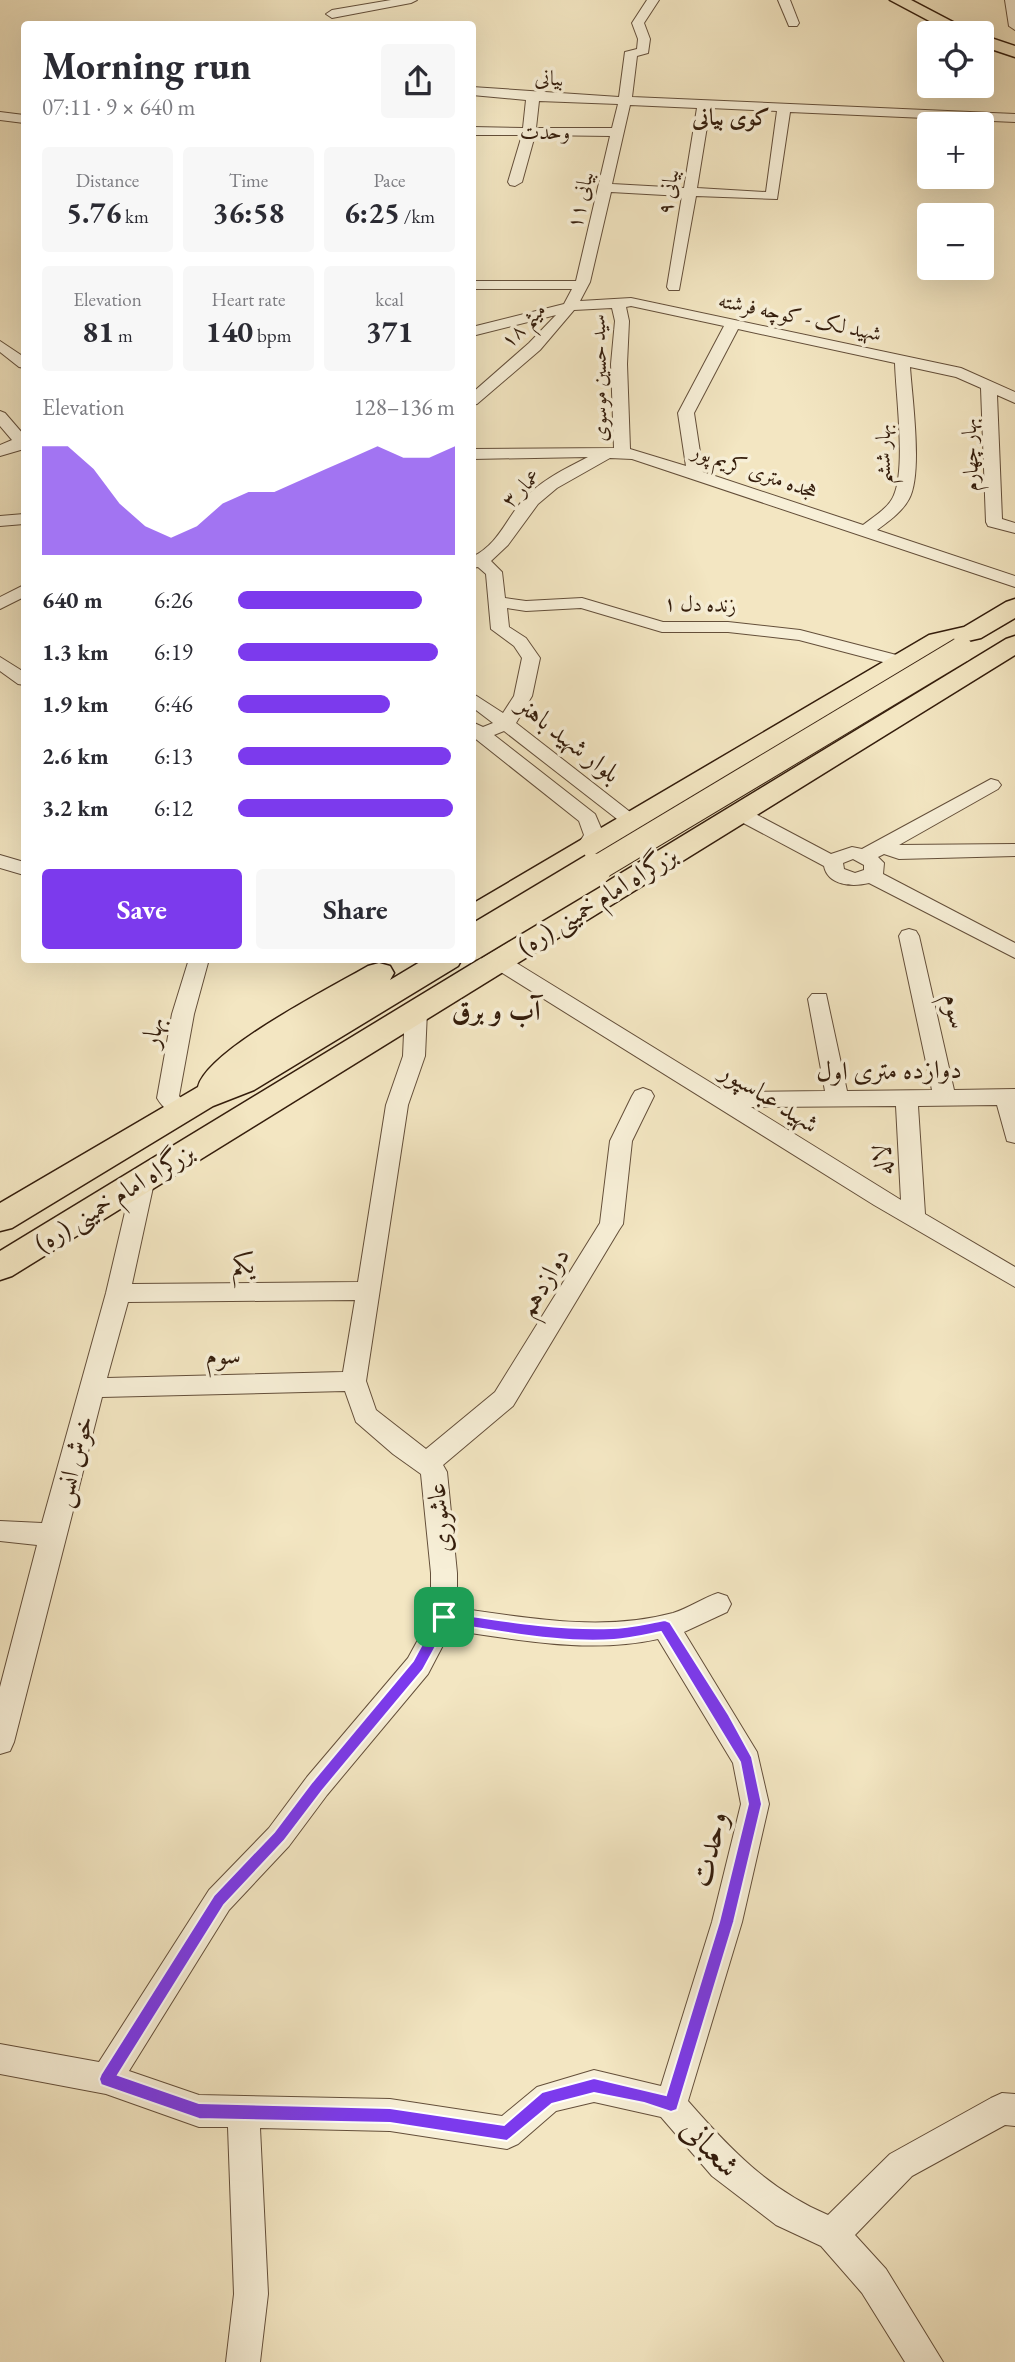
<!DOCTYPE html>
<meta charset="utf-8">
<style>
:root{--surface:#fff;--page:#f7f7f7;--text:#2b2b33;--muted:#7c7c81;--accent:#7c3aed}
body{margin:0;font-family:"EB Garamond",Amiri,serif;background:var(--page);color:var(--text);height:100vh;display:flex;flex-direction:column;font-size:26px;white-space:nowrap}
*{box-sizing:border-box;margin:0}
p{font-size:23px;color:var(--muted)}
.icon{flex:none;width:38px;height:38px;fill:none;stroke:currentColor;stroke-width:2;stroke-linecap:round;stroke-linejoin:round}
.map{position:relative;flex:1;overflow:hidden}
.sheet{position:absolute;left:21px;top:21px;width:455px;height:942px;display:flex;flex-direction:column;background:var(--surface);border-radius:7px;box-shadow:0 7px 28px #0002}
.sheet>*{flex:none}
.fabs{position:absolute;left:917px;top:21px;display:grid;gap:14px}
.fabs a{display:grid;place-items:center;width:77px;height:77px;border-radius:7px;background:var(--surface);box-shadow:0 7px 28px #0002;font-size:35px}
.pin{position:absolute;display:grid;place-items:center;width:60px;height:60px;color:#fff;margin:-30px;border-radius:14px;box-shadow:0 4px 10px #0006}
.round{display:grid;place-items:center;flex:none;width:74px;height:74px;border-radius:7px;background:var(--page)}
.summary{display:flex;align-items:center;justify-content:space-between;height:119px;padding:0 21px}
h1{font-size:38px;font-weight:700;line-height:52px}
.metrics{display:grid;grid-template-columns:repeat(3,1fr);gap:10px;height:119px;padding:7px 21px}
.metrics div{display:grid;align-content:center;border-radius:7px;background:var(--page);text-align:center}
.metrics b{font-size:30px;font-weight:700}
.metrics small{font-size:19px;font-weight:400}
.metrics p{font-size:19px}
.chart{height:196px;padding:14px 21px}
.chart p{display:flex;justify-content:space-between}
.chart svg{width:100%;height:126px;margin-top:7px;fill:var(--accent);opacity:.7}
.cta{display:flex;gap:14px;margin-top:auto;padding:14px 21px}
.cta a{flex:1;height:80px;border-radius:7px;background:var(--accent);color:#fff;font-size:28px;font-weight:700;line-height:80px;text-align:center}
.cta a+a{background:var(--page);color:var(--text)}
ul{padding:0 21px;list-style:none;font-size:23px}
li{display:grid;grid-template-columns:112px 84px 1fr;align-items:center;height:52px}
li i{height:18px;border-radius:9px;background:var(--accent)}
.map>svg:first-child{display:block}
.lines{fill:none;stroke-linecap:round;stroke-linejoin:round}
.minor-casing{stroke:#644f3a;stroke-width:2}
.highway-casing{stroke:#341d0c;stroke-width:3}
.minor{fill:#f7efd7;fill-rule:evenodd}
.highway{fill:#f3e6c2;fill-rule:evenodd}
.highway-bridge-far1-casing{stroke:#341d0c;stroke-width:27;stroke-linecap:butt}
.highway-bridge-casing{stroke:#341d0c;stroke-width:36;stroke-linecap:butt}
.highway-bridge-far1{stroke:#f3e6c2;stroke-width:25}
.highway-bridge{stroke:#f3e6c2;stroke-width:33}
.route{fill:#7c3aed;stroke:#fff;stroke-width:2;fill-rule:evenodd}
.labels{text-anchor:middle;stroke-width:7;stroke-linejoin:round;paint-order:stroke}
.far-street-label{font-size:21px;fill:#341d0c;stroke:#f7efd7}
.far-neighbourhood-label{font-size:23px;font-weight:bold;fill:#341d0c;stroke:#f7efd7}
.street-label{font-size:26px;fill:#341d0c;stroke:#f7efd7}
.neighbourhood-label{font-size:28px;font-weight:bold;fill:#341d0c;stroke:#f7efd7}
.near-street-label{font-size:32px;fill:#341d0c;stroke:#f7efd7}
</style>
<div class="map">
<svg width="1015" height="2362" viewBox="0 0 1015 2362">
<rect width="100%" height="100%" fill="#f3e6c2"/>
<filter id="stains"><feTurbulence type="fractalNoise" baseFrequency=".00286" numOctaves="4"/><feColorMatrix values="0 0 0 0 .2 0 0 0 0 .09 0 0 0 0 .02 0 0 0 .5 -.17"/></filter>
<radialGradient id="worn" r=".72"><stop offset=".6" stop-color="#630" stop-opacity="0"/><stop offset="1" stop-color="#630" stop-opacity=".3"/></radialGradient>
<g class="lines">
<defs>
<g id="minor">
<polygon points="391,0 417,0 411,3 332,18 326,14 332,10"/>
<path d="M647 0H659L644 23 650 39 648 53 637 56 632 97 1015 114V122L790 112 777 199 696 196 679 290H669L667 287 682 196 611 192 590 282 580 301 631 298 961 368 1015 392V403L997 395 1002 519 1015 523V533L988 526 986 522 981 388 956 377 910 367C912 397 923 474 909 499 902 512 889 521 877 530L1015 576V587L632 459 610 458 557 488 538 504 508 545 491 561 502 572 505 598 526 601 582 598 663 622H728L800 630 908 658 911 662 902 667 799 640 728 632H662L581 608 526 611 507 608 509 627 526 638 540 658 532 696 516 723 643 822 640 826H626L504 731 494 735 595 814 604 835 591 855H577L574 851 584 835 579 821 472 736V722L483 727 493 723 472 707V693L503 713 514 696 522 658 514 646 491 629 486 574 478 567 472 568V557C498 545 506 519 523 500 541 480 565 469 588 457L472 459V449L614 448 611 364 615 321 612 308 574 310 540 350 477 404 472 405V393L529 343 556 315 472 336V327L564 304 572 289H472V281H576L610 136 535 135 522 182 515 186 510 185 508 182 522 135H472V127L523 128 526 100 472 95V87L619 97 625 52 637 49 638 39 632 23ZM539 101 618 104 612 128H536ZM630 105 697 108 684 188 612 184ZM710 108 777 111 766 192 697 188ZM631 306 724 326 678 413 686 466 630 449 627 364 629 321 626 307ZM738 329 895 363C896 396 906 467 894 495 889 508 873 517 863 525L703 472 694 413Z"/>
<polygon points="778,0 790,0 799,23 797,26 789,26"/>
<polygon points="1005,0 1015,0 1015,30 1009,26"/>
<polygon points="0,112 24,115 24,123 0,120"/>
<polygon points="0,341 24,357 24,368 19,367 0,352"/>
<polygon points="0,411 5,413 24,435 24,449 0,456 0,445 12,440 0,426"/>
<polygon points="24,514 24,524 0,526 0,516"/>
<polygon points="24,585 24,597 0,609 0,597"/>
<polygon points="0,657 24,672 24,685 18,684 0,671"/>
<path d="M991 779 998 781 1001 785 998 789 899 845 1015 844V856L899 859 884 854 878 857 884 863 883 874 1015 943V958L869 883C853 887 828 886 824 866L732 817 729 813 732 809H746L831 854 852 847 862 849ZM853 859 864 865V870L855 873 844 869 843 863Z"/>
<polygon points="0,855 24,862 24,875 0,868"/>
<path d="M909 929 916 931 919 936 954 1090 1015 1089V1143L1007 1141 997 1105 918 1106 925 1214 1015 1267V1287L874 1205 491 966 488 961 491 956H505L726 1092 825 1091 808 999 812 994H826L847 1091 932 1090 899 936 902 931ZM896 1106 901 1200 751 1107Z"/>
<path d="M189 959H209L194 1014 179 1096 193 1110 190 1115C176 1119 164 1110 157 1098L172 1014Z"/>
<path d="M416 1004 423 1006 427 1011 425 1056 408 1105 366 1381 376 1410 426 1449 495 1392 600 1223 610 1141 632 1096 635 1091 643 1088 651 1091 654 1096 632 1141 623 1224 619 1230 513 1406 443 1465 447 1472 457 1573V1608C528 1618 603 1632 673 1613 689 1608 703 1598 718 1593L727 1596 731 1604 727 1612 684 1632 757 1752 769 1804 742 1922 688 2101C730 2149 768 2189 828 2215L890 2154 991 2098 1002 2093 1015 2094V2126L1005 2125 912 2176 855 2235 886 2269 943 2362H905L862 2293 821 2246 776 2225 712 2176 661 2117 594 2102 556 2111 518 2144 507 2149 390 2131 260 2128 268 2294 260 2362H226L234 2294 228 2127H199L106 2094 0 2074V2044L99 2062 209 1890 269 1828 307 1777 408 1658 431 1616V1573L421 1474 393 1454 356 1422 345 1391 102 1397 14 1742 10 1751 0 1754V1687L37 1545 0 1541V1521L42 1523 106 1293 133 1178 136 1172 144 1170 152 1172 155 1178 132 1284 358 1282 386 1105 403 1056 405 1011 409 1006ZM355 1300 343 1372 107 1378 128 1302ZM451 1630C519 1640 590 1654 658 1639L733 1763 741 1804 712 1922 661 2086 594 2070 537 2087 502 2116 390 2099 199 2095 129 2071 229 1910 289 1846 327 1795 428 1674Z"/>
</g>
<g id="highway">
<polygon points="890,0 911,0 974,33 952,33"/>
<polygon points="982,35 1015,46 1015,57 982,46"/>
<polygon points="1015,599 1015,618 981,638 946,646 482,924 472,926 472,904 929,635 964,627 1006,602"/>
<polygon points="1015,636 1015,655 12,1276 0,1280 0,1251 1006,639"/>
<path d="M425 959H462L458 966 254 1090 213 1106 12 1228 0 1231V1203L198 1087C207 1050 332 987 368 966L379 963 390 966 394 973 390 980Z"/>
</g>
</defs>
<use href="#minor" class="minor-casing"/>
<use href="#highway" class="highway-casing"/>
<use href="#minor" class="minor"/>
<use href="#highway" class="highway"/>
<defs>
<polyline id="highway-bridge-far1" points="591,872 961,650"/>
<polyline id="highway-bridge" points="472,943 594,870"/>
</defs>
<use href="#highway-bridge-far1" class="highway-bridge-far1-casing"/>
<use href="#highway-bridge" class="highway-bridge-casing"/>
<use href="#highway-bridge-far1" class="highway-bridge-far1"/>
<use href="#highway-bridge" class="highway-bridge"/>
</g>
<path class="route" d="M444 1612C499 1620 555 1630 611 1628 629 1628 647 1623 665 1620L670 1622 729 1715 752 1757 762 1804 734 1922 677 2110 671 2112 644 2103 594 2093 552 2104 507 2141 390 2123 199 2119 101 2085 99 2079 101 2074 214 1895 274 1832 312 1782 413 1661 439 1613ZM448 1624C502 1631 559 1644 614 1640 630 1639 646 1635 661 1632L740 1762 748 1804 719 1922 666 2095 594 2078 542 2092 504 2125 390 2108 199 2103 118 2075 224 1905 284 1841 322 1791 423 1670Z"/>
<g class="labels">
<g class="far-street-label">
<text transform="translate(549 78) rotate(3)" y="7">بیانی</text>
<text x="545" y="139">وحدت</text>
<text transform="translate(668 192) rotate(-81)" y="7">بیانی ۹</text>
<text transform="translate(580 200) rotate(-77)" y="7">بیانی ۱۱</text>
<text transform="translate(800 317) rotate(12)" y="7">شهید لک - کوچه فرشته</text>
<text transform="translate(523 325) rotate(-45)" y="7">میثم ۱۸</text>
<text transform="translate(599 378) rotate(-91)" y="7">سید حسین موسوی</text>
<text transform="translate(883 454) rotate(-90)" y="7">بهار ششم</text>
<text transform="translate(970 455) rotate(-92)" y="7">بهار چهارم</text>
<text transform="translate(755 471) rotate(19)" y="7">هجده متری کریم پور</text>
<text transform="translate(521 488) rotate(-45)" y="7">عمار ۳</text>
<text transform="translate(700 604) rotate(2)" y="7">زنده دل ۱</text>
</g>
<g class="far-neighbourhood-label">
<text x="731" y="125">کوی بیانی</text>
</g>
<g class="street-label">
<text transform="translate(569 739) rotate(38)" y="9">بلوار شهید باهنر</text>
<text transform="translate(597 900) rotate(-32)" y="9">بزرگراه امام خمینی (ره)</text>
<text transform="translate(956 1011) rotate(78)" y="9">سوم</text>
<text transform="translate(152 1032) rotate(-79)" y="9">بهار</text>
<text transform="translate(889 1070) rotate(-1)" y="9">دوازده متری اول</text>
<text transform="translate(770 1097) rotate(32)" y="9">شهید عباسپور</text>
<text transform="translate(882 1160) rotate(-94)" y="9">لاله</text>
<text transform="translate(114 1197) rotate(-32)" y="9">بزرگراه امام خمینی (ره)</text>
<text transform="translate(243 1264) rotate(-1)" y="9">یکم</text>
<text transform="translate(543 1282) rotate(-59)" y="9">دوازدهم</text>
<text transform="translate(223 1355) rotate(-1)" y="9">سوم</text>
<text transform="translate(73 1461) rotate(-75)" y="9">خوش انس</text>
<text transform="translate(439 1518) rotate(-96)" y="9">عاشوری</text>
</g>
<g class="neighbourhood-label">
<text x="496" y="1020">آب و برق</text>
</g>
<g class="near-street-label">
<text transform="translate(708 1849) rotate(-77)" y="11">وحدت</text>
<text transform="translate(711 2147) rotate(46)" y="11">شعبانی</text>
</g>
</g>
<rect width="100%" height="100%" filter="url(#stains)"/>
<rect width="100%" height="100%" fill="url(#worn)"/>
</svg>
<div class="fabs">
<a><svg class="icon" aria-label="locate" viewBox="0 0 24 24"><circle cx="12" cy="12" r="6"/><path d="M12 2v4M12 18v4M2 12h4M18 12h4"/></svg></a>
<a>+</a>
<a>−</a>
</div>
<div class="pin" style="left:444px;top:1617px;background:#1e9e55"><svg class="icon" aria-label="arrive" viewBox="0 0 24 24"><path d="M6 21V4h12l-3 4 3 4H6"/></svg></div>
<section class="sheet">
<div class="summary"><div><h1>Morning run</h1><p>07:11 · 9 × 640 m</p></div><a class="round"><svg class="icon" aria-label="share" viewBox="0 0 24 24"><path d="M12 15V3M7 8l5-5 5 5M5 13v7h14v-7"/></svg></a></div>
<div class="metrics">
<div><p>Distance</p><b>5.76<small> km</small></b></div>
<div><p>Time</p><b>36:58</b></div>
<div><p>Pace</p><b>6:25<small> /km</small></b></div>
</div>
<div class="metrics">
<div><p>Elevation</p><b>81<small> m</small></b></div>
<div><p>Heart rate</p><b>140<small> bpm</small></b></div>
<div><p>kcal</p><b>371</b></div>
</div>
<div class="chart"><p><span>Elevation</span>128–136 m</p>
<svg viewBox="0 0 160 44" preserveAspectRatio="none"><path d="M0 44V6L10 6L20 14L30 26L40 34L50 38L60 34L70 26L80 22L90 22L100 18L110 14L120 10L130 6L140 10L150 10L160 6V44z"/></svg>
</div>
<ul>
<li><b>640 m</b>6:26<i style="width:85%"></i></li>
<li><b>1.3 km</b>6:19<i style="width:92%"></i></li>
<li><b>1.9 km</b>6:46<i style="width:70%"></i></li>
<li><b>2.6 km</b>6:13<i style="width:98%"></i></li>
<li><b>3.2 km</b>6:12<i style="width:99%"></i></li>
</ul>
<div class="cta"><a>Save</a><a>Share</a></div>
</section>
</div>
